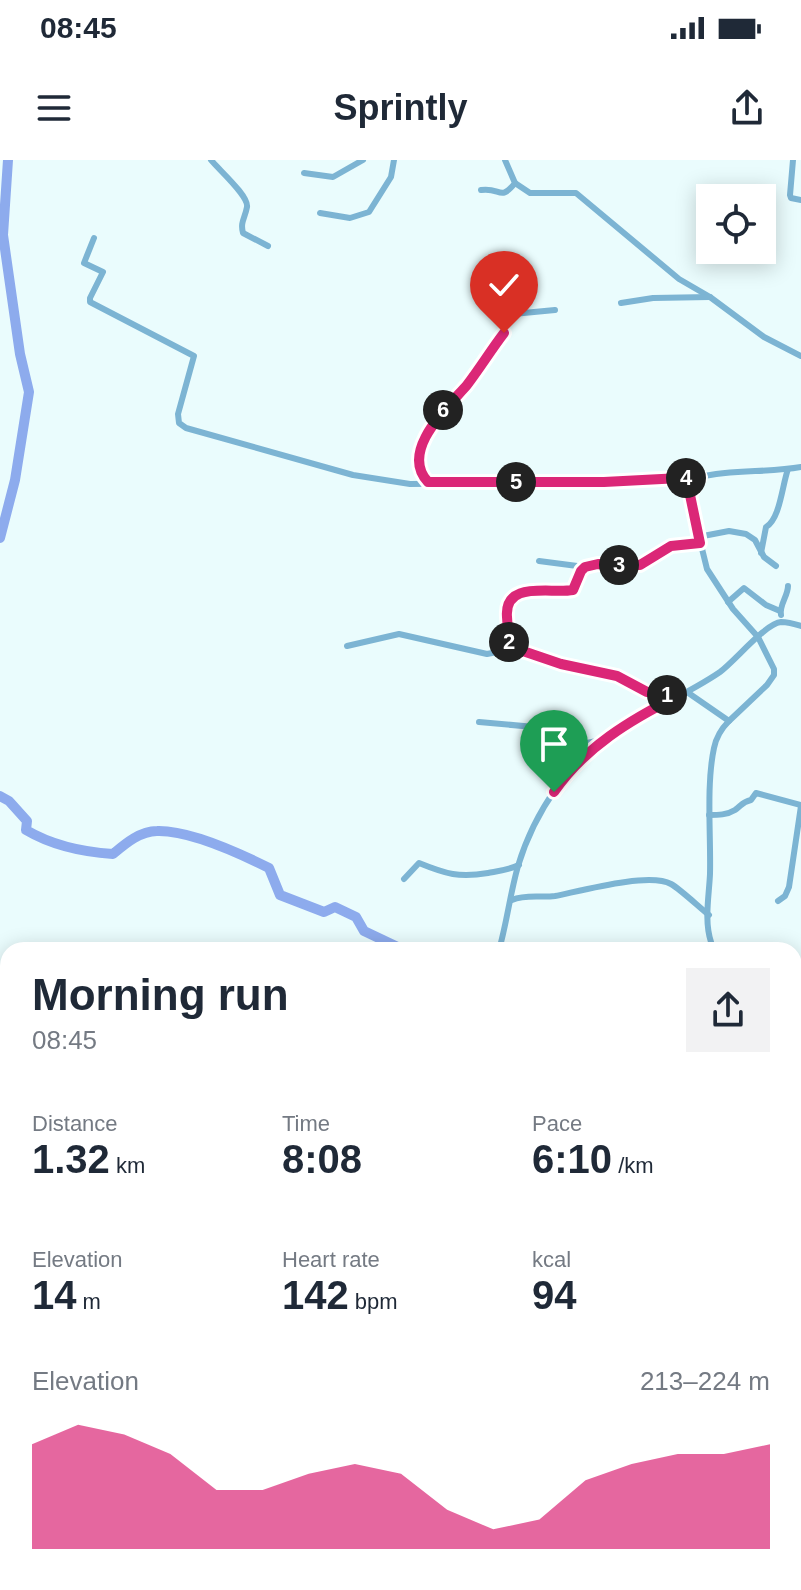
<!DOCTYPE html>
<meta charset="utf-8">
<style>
:root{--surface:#fff;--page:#f2f2f3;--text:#1f2937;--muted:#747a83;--accent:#db2777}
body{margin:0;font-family:Arial,sans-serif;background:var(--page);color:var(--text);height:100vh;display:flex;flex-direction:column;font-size:30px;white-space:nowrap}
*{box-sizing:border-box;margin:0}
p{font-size:26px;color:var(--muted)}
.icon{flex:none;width:44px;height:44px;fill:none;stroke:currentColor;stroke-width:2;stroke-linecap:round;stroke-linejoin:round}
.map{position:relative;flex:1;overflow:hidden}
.details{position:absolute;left:0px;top:782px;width:802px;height:648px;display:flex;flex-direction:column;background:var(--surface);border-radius:24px 24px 0 0;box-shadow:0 4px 20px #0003}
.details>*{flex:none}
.controls{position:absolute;left:696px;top:24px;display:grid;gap:16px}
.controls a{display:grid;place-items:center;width:80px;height:80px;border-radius:0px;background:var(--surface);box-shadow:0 4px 20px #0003;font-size:40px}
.pin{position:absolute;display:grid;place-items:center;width:68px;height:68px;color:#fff;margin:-82px -34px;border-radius:50% 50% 50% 0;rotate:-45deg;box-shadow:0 0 8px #0007}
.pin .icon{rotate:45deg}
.km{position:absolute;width:40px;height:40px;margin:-20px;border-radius:50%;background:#222;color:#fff;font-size:22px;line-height:40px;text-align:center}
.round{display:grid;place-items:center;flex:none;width:84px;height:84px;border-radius:0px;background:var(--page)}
.summary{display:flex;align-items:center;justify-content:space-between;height:136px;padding:0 32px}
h1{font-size:44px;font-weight:700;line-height:60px}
.figures{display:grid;grid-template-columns:repeat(3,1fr);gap:12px;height:136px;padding:8px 32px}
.figures div{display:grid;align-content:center}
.figures b{font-size:40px;font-weight:700}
.figures small{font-size:22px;font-weight:400}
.figures p{font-size:22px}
.chart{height:224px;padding:16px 32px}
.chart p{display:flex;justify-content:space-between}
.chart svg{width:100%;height:144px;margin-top:8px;fill:var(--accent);opacity:.7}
.status{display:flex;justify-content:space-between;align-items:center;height:56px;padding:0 40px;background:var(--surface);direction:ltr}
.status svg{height:22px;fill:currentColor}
header{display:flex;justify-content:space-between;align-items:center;height:104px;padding:0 32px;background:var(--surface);font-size:36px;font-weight:700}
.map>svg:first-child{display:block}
.forest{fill:url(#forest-firs)}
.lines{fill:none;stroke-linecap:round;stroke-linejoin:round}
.stream{stroke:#8dabed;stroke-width:2}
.river{stroke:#8dabed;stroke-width:10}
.street{stroke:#7cb4d3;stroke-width:6}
.primary{stroke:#0077a2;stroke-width:10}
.route-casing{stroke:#fff;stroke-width:16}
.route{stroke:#db2777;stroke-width:10}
</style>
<div class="status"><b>08:45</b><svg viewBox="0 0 49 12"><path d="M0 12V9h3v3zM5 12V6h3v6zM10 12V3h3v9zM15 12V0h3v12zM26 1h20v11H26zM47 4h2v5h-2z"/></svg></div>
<header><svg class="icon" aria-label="menu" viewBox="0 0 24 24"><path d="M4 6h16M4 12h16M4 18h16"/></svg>Sprintly<svg class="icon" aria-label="share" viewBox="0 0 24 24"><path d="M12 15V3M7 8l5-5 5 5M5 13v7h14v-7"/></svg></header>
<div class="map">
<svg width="801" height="1430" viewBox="0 0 801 1430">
<defs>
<pattern id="forest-firs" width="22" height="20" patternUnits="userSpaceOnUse" patternTransform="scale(2)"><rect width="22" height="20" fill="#cceabc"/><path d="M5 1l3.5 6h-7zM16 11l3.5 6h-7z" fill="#aec8a1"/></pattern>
</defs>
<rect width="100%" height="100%" fill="#eafcfd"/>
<polygon class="forest" points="120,1422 218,1422 240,1430 118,1430"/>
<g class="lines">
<polyline class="stream" points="0,1075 8,1082"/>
<g class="river">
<polyline points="0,378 15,320 29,232 20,194 3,75 8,0"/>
<path d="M0 636 9 641 27 661 26 670C53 686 83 692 113 694 125 684 140 671 157 671 190 670 239 693 269 708L280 735 324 752 335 747 356 757 364 771 404 790"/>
</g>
<g class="street">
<path d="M211 0C219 10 249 36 247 47 245 58 240 62 243 73L268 86"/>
<polyline points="793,0 790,35 791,38 801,40"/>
<polyline points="304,13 333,17 363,0"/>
<polyline points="515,23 530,33 576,33 679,119 710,137 764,177 801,196"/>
<path d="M481 30C501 27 500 42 515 23L505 0"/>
<polyline points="320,53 350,58 369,52 391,17 394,0"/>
<path d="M94 78 84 103 103 112 90 138V142L194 196 178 254 179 263 186 268 353 315 410 324 604 322 700 317C733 309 768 313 801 307"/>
<polyline points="621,143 653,138 710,137"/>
<polyline points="513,154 555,150"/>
<polyline points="700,317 690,331 690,340 707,409 733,449 758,477 774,509 774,515 767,525 729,561"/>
<path d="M428 322C396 289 465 228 483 202 499 180 514 157 522 131L517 118"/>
<polyline points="698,377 729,371 746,374 755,380 764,397 776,406"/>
<path d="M761 393 766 367C780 359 782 326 788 309"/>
<polyline points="539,401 585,407"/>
<polyline points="728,442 744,428 766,445 780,451"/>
<path d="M781 455C779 445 788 436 788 426"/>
<polyline points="347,486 399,474 487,494 507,490 528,493 561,504 617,516 647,532 675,536"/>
<path d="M517 489 509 482C508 472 506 460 507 450 508 422 555 433 573 430L581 411 585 407 598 404 640 405 671 386 700 383"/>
<path d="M687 532 729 561C722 568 716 578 714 588 706 625 711 676 710 714 709 736 704 761 711 782"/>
<polyline points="479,562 545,568 587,583 601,580"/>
<path d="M709 655C718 655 727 655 735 650 742 645 742 642 751 640L756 633 801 645"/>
<path d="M404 719 419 703C446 714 459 718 488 713 499 711 509 710 519 705"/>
<path d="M512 740C526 734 541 738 555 736 580 731 649 712 671 724 680 729 699 747 709 755"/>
<polyline points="778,741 785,736 789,727 801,646"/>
<path d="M499 790C507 762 510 734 518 706 534 653 570 598 618 569 651 549 688 534 720 512 735 501 766 463 781 462 787 462 795 464 801 466"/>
<polyline points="794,1106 801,1107"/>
<polyline points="794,1163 801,1155"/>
<polyline points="629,1422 640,1430"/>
<polyline points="95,1430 97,1422"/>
<polyline points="277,1430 281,1422"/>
<polyline points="403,1430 418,1422"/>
</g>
<g class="primary">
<polyline points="0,1093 8,1098"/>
<polyline points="794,1390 801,1389"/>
<polyline points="794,1398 801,1398"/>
</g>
</g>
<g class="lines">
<defs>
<path id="route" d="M504 173C491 190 480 208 467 225 448 247 399 291 428 322H604L700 317 690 335 700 383 671 386 640 405 598 404 585 407 581 411 573 430C550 434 504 420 507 457 508 468 507 480 514 488L561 504 617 516 647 532 678 536C630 560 585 587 554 632"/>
</defs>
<use href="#route" class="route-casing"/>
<use href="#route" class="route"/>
</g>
</svg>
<div class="controls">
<a><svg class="icon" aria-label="locate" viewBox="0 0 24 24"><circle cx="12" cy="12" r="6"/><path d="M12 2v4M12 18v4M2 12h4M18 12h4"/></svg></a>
</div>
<div class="pin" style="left:554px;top:632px;background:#1e9e55"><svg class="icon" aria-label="arrive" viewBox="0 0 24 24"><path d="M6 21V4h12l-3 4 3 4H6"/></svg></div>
<div class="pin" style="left:504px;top:173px;background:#d93025"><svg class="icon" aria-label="check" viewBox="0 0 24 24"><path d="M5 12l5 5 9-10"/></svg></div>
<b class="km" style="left:667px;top:535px">1</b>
<b class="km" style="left:509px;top:482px">2</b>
<b class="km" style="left:619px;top:405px">3</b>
<b class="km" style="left:686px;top:318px">4</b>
<b class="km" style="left:516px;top:322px">5</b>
<b class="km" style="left:443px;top:250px">6</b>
<section class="details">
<div class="summary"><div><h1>Morning run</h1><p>08:45</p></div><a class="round"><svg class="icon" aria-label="share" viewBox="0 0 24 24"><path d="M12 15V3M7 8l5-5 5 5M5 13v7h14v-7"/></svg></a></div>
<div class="figures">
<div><p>Distance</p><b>1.32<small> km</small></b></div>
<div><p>Time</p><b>8:08</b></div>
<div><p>Pace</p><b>6:10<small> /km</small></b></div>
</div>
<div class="figures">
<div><p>Elevation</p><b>14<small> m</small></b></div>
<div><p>Heart rate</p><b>142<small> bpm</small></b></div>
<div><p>kcal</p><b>94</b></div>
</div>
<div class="chart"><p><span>Elevation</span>213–224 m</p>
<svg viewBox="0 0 160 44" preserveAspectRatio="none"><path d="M0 44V12L10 6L20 9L30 15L40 26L50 26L60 21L70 18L80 21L90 32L100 38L110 35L120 23L130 18L140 15L150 15L160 12V44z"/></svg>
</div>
</section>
</div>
